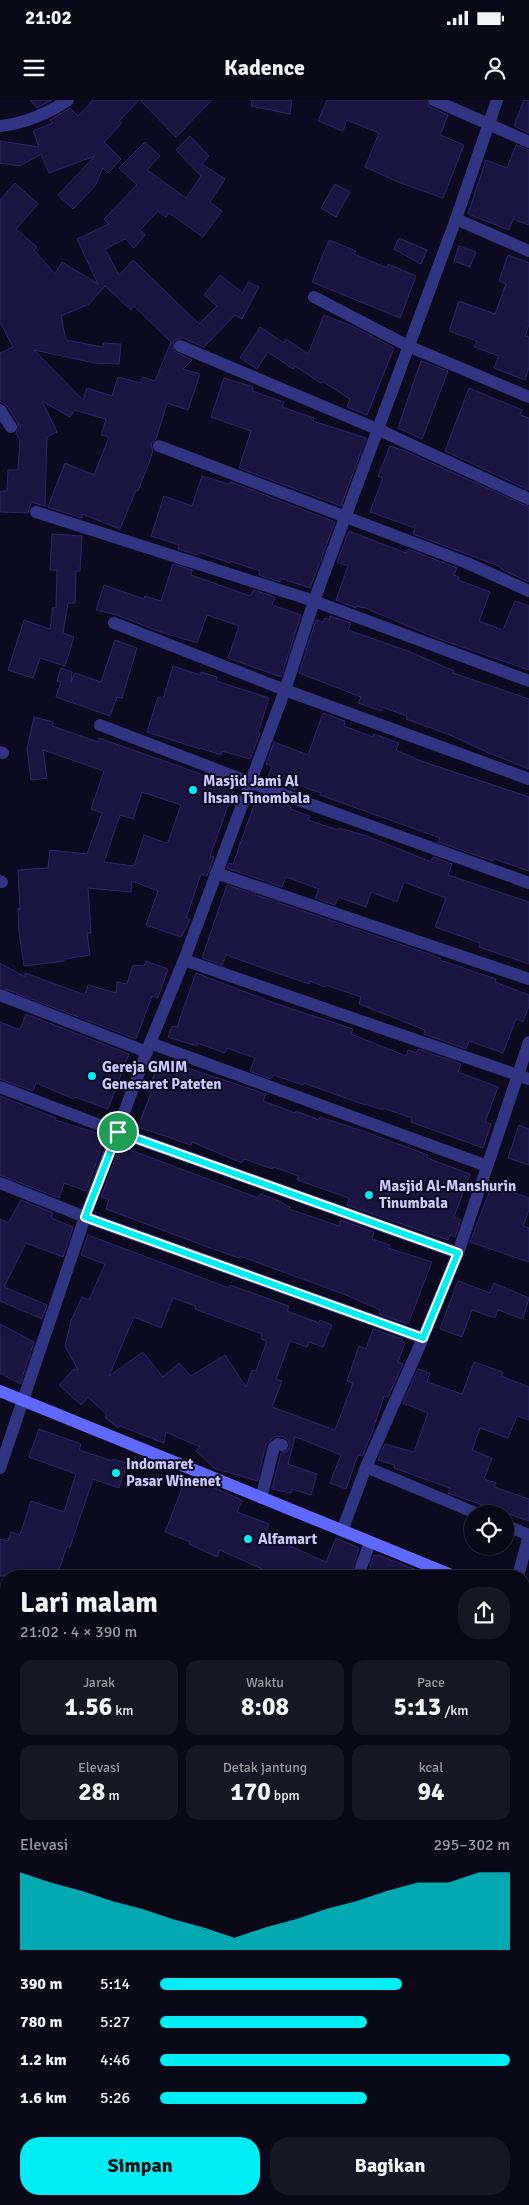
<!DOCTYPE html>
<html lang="id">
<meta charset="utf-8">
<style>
:root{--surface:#090817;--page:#171624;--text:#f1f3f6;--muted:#999aa1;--line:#292936;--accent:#00eef3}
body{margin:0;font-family:Signika,sans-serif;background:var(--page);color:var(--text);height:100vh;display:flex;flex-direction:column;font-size:19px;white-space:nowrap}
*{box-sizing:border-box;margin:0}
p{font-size:16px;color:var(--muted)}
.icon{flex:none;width:28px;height:28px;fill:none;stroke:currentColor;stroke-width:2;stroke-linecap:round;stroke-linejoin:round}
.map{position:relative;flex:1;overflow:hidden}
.details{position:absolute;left:0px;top:1470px;width:530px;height:635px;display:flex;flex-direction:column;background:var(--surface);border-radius:20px 20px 0 0;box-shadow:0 1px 4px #0004,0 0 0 1px var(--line)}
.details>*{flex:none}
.tools{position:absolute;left:464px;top:1405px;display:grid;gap:10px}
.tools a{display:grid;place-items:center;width:50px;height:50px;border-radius:50%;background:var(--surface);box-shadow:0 1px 4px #0004,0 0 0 1px var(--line);font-size:25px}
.pin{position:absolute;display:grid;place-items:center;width:42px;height:42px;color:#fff;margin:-21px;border:2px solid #fff;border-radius:50%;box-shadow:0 1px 5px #0007}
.round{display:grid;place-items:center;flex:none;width:52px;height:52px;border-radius:20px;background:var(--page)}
.headline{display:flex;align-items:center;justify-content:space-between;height:85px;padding:0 20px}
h1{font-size:28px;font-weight:800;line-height:38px}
.metrics{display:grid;grid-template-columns:repeat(3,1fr);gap:8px;height:85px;padding:5px 20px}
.metrics div{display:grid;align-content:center;border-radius:12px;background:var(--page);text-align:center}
.metrics b{font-size:25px;font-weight:800}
.metrics small{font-size:14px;font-weight:400}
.metrics p{font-size:14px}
.chart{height:140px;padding:10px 20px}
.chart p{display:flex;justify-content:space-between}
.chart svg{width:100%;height:90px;margin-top:5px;fill:var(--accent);opacity:.7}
.button{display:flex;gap:10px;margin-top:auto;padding:10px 20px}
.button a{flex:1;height:58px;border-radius:20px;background:var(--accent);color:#111;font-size:20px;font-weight:800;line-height:58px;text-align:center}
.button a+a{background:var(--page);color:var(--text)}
ul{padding:0 20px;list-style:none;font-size:16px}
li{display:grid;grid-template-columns:80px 60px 1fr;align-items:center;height:38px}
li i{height:12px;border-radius:6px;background:var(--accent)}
.status{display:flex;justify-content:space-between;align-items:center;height:35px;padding:0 25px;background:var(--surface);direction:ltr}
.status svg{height:14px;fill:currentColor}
header{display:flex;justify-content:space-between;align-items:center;height:65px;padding:0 20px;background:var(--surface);font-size:22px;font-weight:800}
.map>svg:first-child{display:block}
.building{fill:#1a1441;stroke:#2d246f;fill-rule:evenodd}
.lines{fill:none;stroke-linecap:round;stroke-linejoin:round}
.street{stroke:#303482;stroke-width:12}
.secondary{stroke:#5f68ff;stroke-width:12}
.route-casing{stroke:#fff;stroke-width:10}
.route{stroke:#00eef3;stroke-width:6}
.poi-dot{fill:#00eef3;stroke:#0c0a1f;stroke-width:2}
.labels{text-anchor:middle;stroke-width:4;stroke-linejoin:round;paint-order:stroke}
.poi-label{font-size:15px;font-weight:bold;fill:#cac8ff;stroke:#0c0a1f;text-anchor:start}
</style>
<div class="status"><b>21:02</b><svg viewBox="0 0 49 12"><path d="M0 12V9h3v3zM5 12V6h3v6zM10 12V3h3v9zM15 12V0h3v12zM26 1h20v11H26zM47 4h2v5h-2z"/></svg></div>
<header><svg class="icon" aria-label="menu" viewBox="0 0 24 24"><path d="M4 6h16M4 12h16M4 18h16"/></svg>Kadence<svg class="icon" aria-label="person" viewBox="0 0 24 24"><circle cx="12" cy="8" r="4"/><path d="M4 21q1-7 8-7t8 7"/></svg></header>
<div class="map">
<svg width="529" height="2105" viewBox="0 0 529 2105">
<rect width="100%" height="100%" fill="#0c0a1f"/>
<g class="building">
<polygon points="30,0 52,0 37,8"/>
<polygon points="93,0 139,0 119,21 122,23 104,42 121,59 108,73 103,68 95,86 73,109 58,95 95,56 49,73 41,54 20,66 0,63 0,41 39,47 33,31 53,23 50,20 70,8 78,16"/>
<polygon points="140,0 212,0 176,37"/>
<polygon points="252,0 292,0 290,14 251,6"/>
<polygon points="327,0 426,0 430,7 448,15 440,35 464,45 443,98 398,82 365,67 379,33 347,20 343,31 318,21"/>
<polygon points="524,0 529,0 529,33 514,26"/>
<path d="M190 36 209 56 202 64 225 79 210 102 222 111 203 137 169 113 166 117 158 111 140 130 145 135 134 148 125 139 105 149 119 175 133 160 199 224 217 206 204 195 220 175 243 193 248 182 259 187 242 219 235 215 204 247 183 238H179L173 242 174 251 192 260 183 269 200 274 188 310 167 303 156 339 151 344 153 351 149 363 138 391 136 390 120 429 82 414V418L48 407 65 363 94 375 109 337 101 335 106 319 74 310 70 317 42 301 57 332 47 337 45 406 31 402 28 413 0 412V391H7L8 370H18L20 340 16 333 19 327 18 323 7 306 0 301V253L13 247 0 222V100L15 83 38 104 16 129 37 147 34 150 55 174 62 162 98 184 77 139 109 124 104 119 137 85 119 68 145 42 160 56 147 70 186 98 201 76 176 50ZM105 186 131 210 134 206 171 242 155 281 143 277 141 283 118 277 112 296 87 288 83 300 34 250 95 263 119 264 121 244 103 243V247L66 240 61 216 89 204Z"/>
<polygon points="516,45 529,50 529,125 513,119 509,130 468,114 486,60 507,68"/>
<polygon points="335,84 350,92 336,117 321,108"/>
<polygon points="399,138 427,150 421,164 394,149"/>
<polygon points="329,140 356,151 354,154 387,168 388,164 416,176 400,218 312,182"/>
<polygon points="459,146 476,152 470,167 454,161"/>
<polygon points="508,155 529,163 529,224 525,236 529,237 529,267 525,280 494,268 499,256 474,247 477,241 449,231 459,201 495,214 506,184 499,181"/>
<polygon points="324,215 352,226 394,248 367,315 347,307 350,299 322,281 321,283 295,266 293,269 268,252 257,269 240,258 260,227 284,243 286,239 308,254"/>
<polygon points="421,261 448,271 422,339 398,328"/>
<polygon points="224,278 253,287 252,291 284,302 282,307 314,318 313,321 366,338 341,406 239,368 251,331 211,317"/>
<polygon points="469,288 522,310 520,315 529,318 529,390 445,351"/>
<polygon points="390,346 405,351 529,407 529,482 503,470 499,466 413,434 415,428 370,412 383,378 378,376"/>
<polygon points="202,376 229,384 230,382 234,383 335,422 310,488 286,480 280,479 280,482 259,475 260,471 230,461 230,463 198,452 197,455 178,449 179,445 151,436 164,396 192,406"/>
<polygon points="349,431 406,453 408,449 457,468 454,475 459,477 458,480 490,492 479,521 503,530 515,501 529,506 529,570 439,539 363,507 363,508 357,506 356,508 336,500 348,466 337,462"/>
<polygon points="52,434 82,436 80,471 76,471 75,503 68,503 63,533 74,537 65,566 40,558 33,578 8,570 24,520 50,529 53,507 56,508 57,470 50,470"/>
<polygon points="173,464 192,470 191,475 250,496 254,490 275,497 272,505 301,515 281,577 228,558 239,526 207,515 197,543 158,531 117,515 96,510 104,485 144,499 145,496 161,501"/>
<polygon points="330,516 351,523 348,530 408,551 454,571 453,573 529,599 529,669 489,653 450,635 406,619 407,616 382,607 381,611 358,603 361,597 299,573 316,520 323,522 325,518 329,520"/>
<polygon points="115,540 137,548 122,598 117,597 110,616 56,597 61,582 57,581 61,568 72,572 71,582 75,573 101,582"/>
<polygon points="173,566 200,575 201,572 217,577 216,581 269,598 258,633 260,633 250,659 222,651 221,655 200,648 200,649 147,632 158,597 163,599"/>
<polygon points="323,613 345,621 344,626 373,637 374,634 399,643 396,650 421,661 529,697 529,771 494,759 493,761 438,742 440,738 320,695 321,693 298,685 296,690 267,680 272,666 266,664 274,642 308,655"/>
<path d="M34 617 53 622 52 626 98 642 99 638 235 686 210 756 214 757 207 776 201 774 186 818 190 820 181 837 146 825 158 791 132 781 131 792 88 788 91 833H87L90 855 64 859V861L24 866 19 832 18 808 20 810 18 770 48 768 50 750 87 754 102 713 91 709 104 671 43 650 47 678 31 680 27 649ZM142 692 181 705 168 742 166 743 144 735 134 766 104 762 120 715 133 719Z"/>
<polygon points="258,694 291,706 290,709 310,716 308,720 338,730 339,728 367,736 431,762 433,757 452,764 448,775 529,802 529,864 479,847 480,843 435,827 446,798 404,782 397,802 371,792 366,807 338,797 335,805 315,798 319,789 286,777 282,787 227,768 229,763 233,764"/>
<polygon points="227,785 429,854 440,858 440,860 496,879 495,882 529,895 529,906 523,922 516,919 503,953 469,941 466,949 424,934 425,930 359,904 361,897 326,885 325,887 310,881 309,884 226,855 222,865 202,858"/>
<polygon points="146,861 168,869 158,898 152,896 136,939 0,887 0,863 25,877 25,873 85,895 88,885 116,893 117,882 127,884 133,865 144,866"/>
<polygon points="196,873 274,903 353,929 351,934 406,956 408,950 417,953 418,949 461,964 458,972 498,987 485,1022 491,1024 483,1048 411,1022 412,1018 383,1008 383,1010 365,1004 365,1005 304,983 303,985 273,975 271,979 250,971 255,958 227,948 225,953 198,943 197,946 168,937 172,926 177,927"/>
<polygon points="26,914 129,954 108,1009 75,997 74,999 36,983 33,991 0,979 0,922 20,930"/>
<polygon points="160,959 266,994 263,1001 295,1013 296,1011 319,1020 320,1017 371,1034 428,1055 427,1058 470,1074 454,1117 461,1120 455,1137 450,1135 448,1140 347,1105 349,1098 297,1080 299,1076 273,1067 273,1069 244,1059 242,1063 192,1042 191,1045 138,1027 151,993 148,991"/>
<polygon points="0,996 56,1018 55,1020 106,1036 86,1091 64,1083 59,1098 0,1075"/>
<polygon points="519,1025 529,1029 529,1065 508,1058"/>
<polygon points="120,1046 258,1098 260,1094 279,1101 290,1107 289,1109 339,1126 341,1120 374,1132 372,1139 390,1145 388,1148 432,1162 408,1224 379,1214 380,1210 346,1195 240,1156 239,1158 213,1149 106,1109 109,1099 101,1097"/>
<polygon points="492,1085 529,1098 529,1110 523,1126 529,1128 529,1162 470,1142"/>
<polygon points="21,1100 53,1113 51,1118 73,1127 63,1157 26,1143 4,1187 47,1205 42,1219 0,1201 0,1119 8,1123"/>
<path d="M88 1135 229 1188 230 1185 275 1201 289 1206 287 1211 319 1223 320 1220 332 1225 323 1247 309 1242 307 1247 290 1241 276 1279 282 1281 272 1307 335 1330 353 1283 347 1281 359 1246 366 1249 373 1229 402 1239V1242L405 1243 398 1262 403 1264 388 1297 384 1296 371 1335 362 1356 358 1355 346 1389 330 1383 341 1355 301 1339 295 1337 288 1364 317 1374 311 1395 292 1389 291 1393 272 1389 281 1353 287 1351 290 1346 288 1340 284 1337 276 1336 266 1344 257 1381 214 1368 196 1351 200 1347 166 1332 164 1343 120 1326 118 1328 105 1317 107 1315 88 1297 81 1305 59 1285 74 1269 78 1270 65 1246 71 1221 82 1197 89 1200 105 1164 81 1155ZM173 1198 196 1206 195 1209 262 1234 261 1239 267 1241 256 1271 252 1270 246 1287 225 1255 191 1276 179 1263 163 1277 143 1252 109 1276 134 1217 161 1228Z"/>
<polygon points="458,1181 490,1193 494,1183 529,1198 523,1219 498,1210 495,1218 472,1210 462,1237 440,1229"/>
<polygon points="0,1224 34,1242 20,1284 0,1273"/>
<polygon points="474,1262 503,1272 501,1276 529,1287 529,1320 517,1316 508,1338 480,1328 472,1350 492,1358 484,1379 496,1383 494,1387 529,1399 529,1421 448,1393 450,1388 394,1368 395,1365 378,1360 385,1344 414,1352 428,1313 403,1303 418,1269 430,1273 427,1282 462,1294"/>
<polygon points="39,1329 81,1344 79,1350 112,1361 113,1359 127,1363 119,1388 93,1379 70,1447 67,1446 57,1476 0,1476 0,1439 8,1441 11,1432 20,1435 31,1401 64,1412 76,1374 29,1357"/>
<polygon points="187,1376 242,1400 237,1412 269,1424 265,1435 326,1462 336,1438 359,1448 350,1476 259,1476 262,1469 220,1450 217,1457 189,1444 190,1442 165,1432"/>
<polygon points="374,1455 378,1456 378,1455 432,1476 367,1476"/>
</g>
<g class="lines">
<g class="street">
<polyline points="434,0 529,42"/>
<path d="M0 26C23 24 49 13 68 0"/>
<polyline points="456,119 529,151"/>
<polyline points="314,197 408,246 529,297"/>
<polyline points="180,246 377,329 529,399"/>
<polyline points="0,310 11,327"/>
<polyline points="159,346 467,463 529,491"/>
<polyline points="36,412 314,501 529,581"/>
<polyline points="114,523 285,590 529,679"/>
<polyline points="100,625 249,682 529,783"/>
<polyline points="0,652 3,653"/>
<polyline points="216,773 529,879"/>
<polyline points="0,781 2,782"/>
<polyline points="184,860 529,979"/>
<polyline points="0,895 147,952"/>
<polyline points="150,943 487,1066"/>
<polyline points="0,987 118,1032 458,1153"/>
<polyline points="0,1083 85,1117 423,1238"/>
<polyline points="366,1367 478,1414"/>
<polyline points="0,1368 85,1117 150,943 184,860 285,590 314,501 456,119 497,0"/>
<polyline points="261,1398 274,1347 278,1344 282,1345"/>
<polyline points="505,1425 529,1435"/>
<polyline points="342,1431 366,1367 423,1238 458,1153 529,942"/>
<polyline points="358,1476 370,1442"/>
<polyline points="518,1476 529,1435"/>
<polyline points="0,1619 6,1621"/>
<polyline points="6,1672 6,1675"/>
<polyline points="0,1714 6,1693"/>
<polyline points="0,1741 6,1721"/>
<polyline points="524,1808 529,1810"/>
<polyline points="0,1969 6,1967"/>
<polyline points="524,1987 529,1983"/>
<polyline points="524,2089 529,2093"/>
<polyline points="492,2105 496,2099"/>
</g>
<g class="secondary">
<polyline points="0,1291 454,1476"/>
<polyline points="524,1503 529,1505"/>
</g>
</g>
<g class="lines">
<defs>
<polygon id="route" points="118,1032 458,1153 423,1238 85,1117"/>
</defs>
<use href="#route" class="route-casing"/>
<use href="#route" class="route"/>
</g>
<g class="poi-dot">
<circle cx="193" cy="690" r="5"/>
<circle cx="92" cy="976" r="5"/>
<circle cx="369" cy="1095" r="5"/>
<circle cx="116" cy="1373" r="5"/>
<circle cx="248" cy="1439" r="5"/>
</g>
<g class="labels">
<g class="poi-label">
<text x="203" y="686">Masjid Jami Al<tspan x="203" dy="17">Ihsan Tinombala</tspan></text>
<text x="102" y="972">Gereja GMIM<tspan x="102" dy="17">Genesaret Pateten</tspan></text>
<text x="379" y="1091">Masjid Al-Manshurin<tspan x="379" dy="17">Tinumbala</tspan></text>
<text x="126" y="1369">Indomaret<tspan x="126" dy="17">Pasar Winenet</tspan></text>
<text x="258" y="1444">Alfamart</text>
</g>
</g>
</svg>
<div class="tools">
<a><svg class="icon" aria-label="locate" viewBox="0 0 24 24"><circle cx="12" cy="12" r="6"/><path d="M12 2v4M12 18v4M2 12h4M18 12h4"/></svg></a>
</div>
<div class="pin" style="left:118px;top:1032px;background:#1e9e55"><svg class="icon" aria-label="arrive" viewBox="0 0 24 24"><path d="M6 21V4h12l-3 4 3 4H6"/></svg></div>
<section class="details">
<div class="headline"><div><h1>Lari malam</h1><p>21:02 · 4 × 390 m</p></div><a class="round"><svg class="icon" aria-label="share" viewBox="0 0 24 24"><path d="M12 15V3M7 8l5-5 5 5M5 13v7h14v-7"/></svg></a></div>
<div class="metrics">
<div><p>Jarak</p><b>1.56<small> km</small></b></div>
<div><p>Waktu</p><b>8:08</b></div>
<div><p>Pace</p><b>5:13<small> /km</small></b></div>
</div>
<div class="metrics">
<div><p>Elevasi</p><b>28<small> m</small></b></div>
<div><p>Detak jantung</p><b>170<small> bpm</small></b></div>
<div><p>kcal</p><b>94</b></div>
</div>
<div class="chart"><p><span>Elevasi</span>295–302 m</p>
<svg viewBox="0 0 160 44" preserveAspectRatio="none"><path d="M0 44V6L10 11L20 15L30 20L40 24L50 29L60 33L70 38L80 33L90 29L100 24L110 20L120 15L130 11L140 11L150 6L160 6V44z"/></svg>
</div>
<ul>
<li><b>390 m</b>5:14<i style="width:69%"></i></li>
<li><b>780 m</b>5:27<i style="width:59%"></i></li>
<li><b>1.2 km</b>4:46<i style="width:100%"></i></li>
<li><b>1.6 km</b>5:26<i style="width:59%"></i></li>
</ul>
<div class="button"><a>Simpan</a><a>Bagikan</a></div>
</section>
</div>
